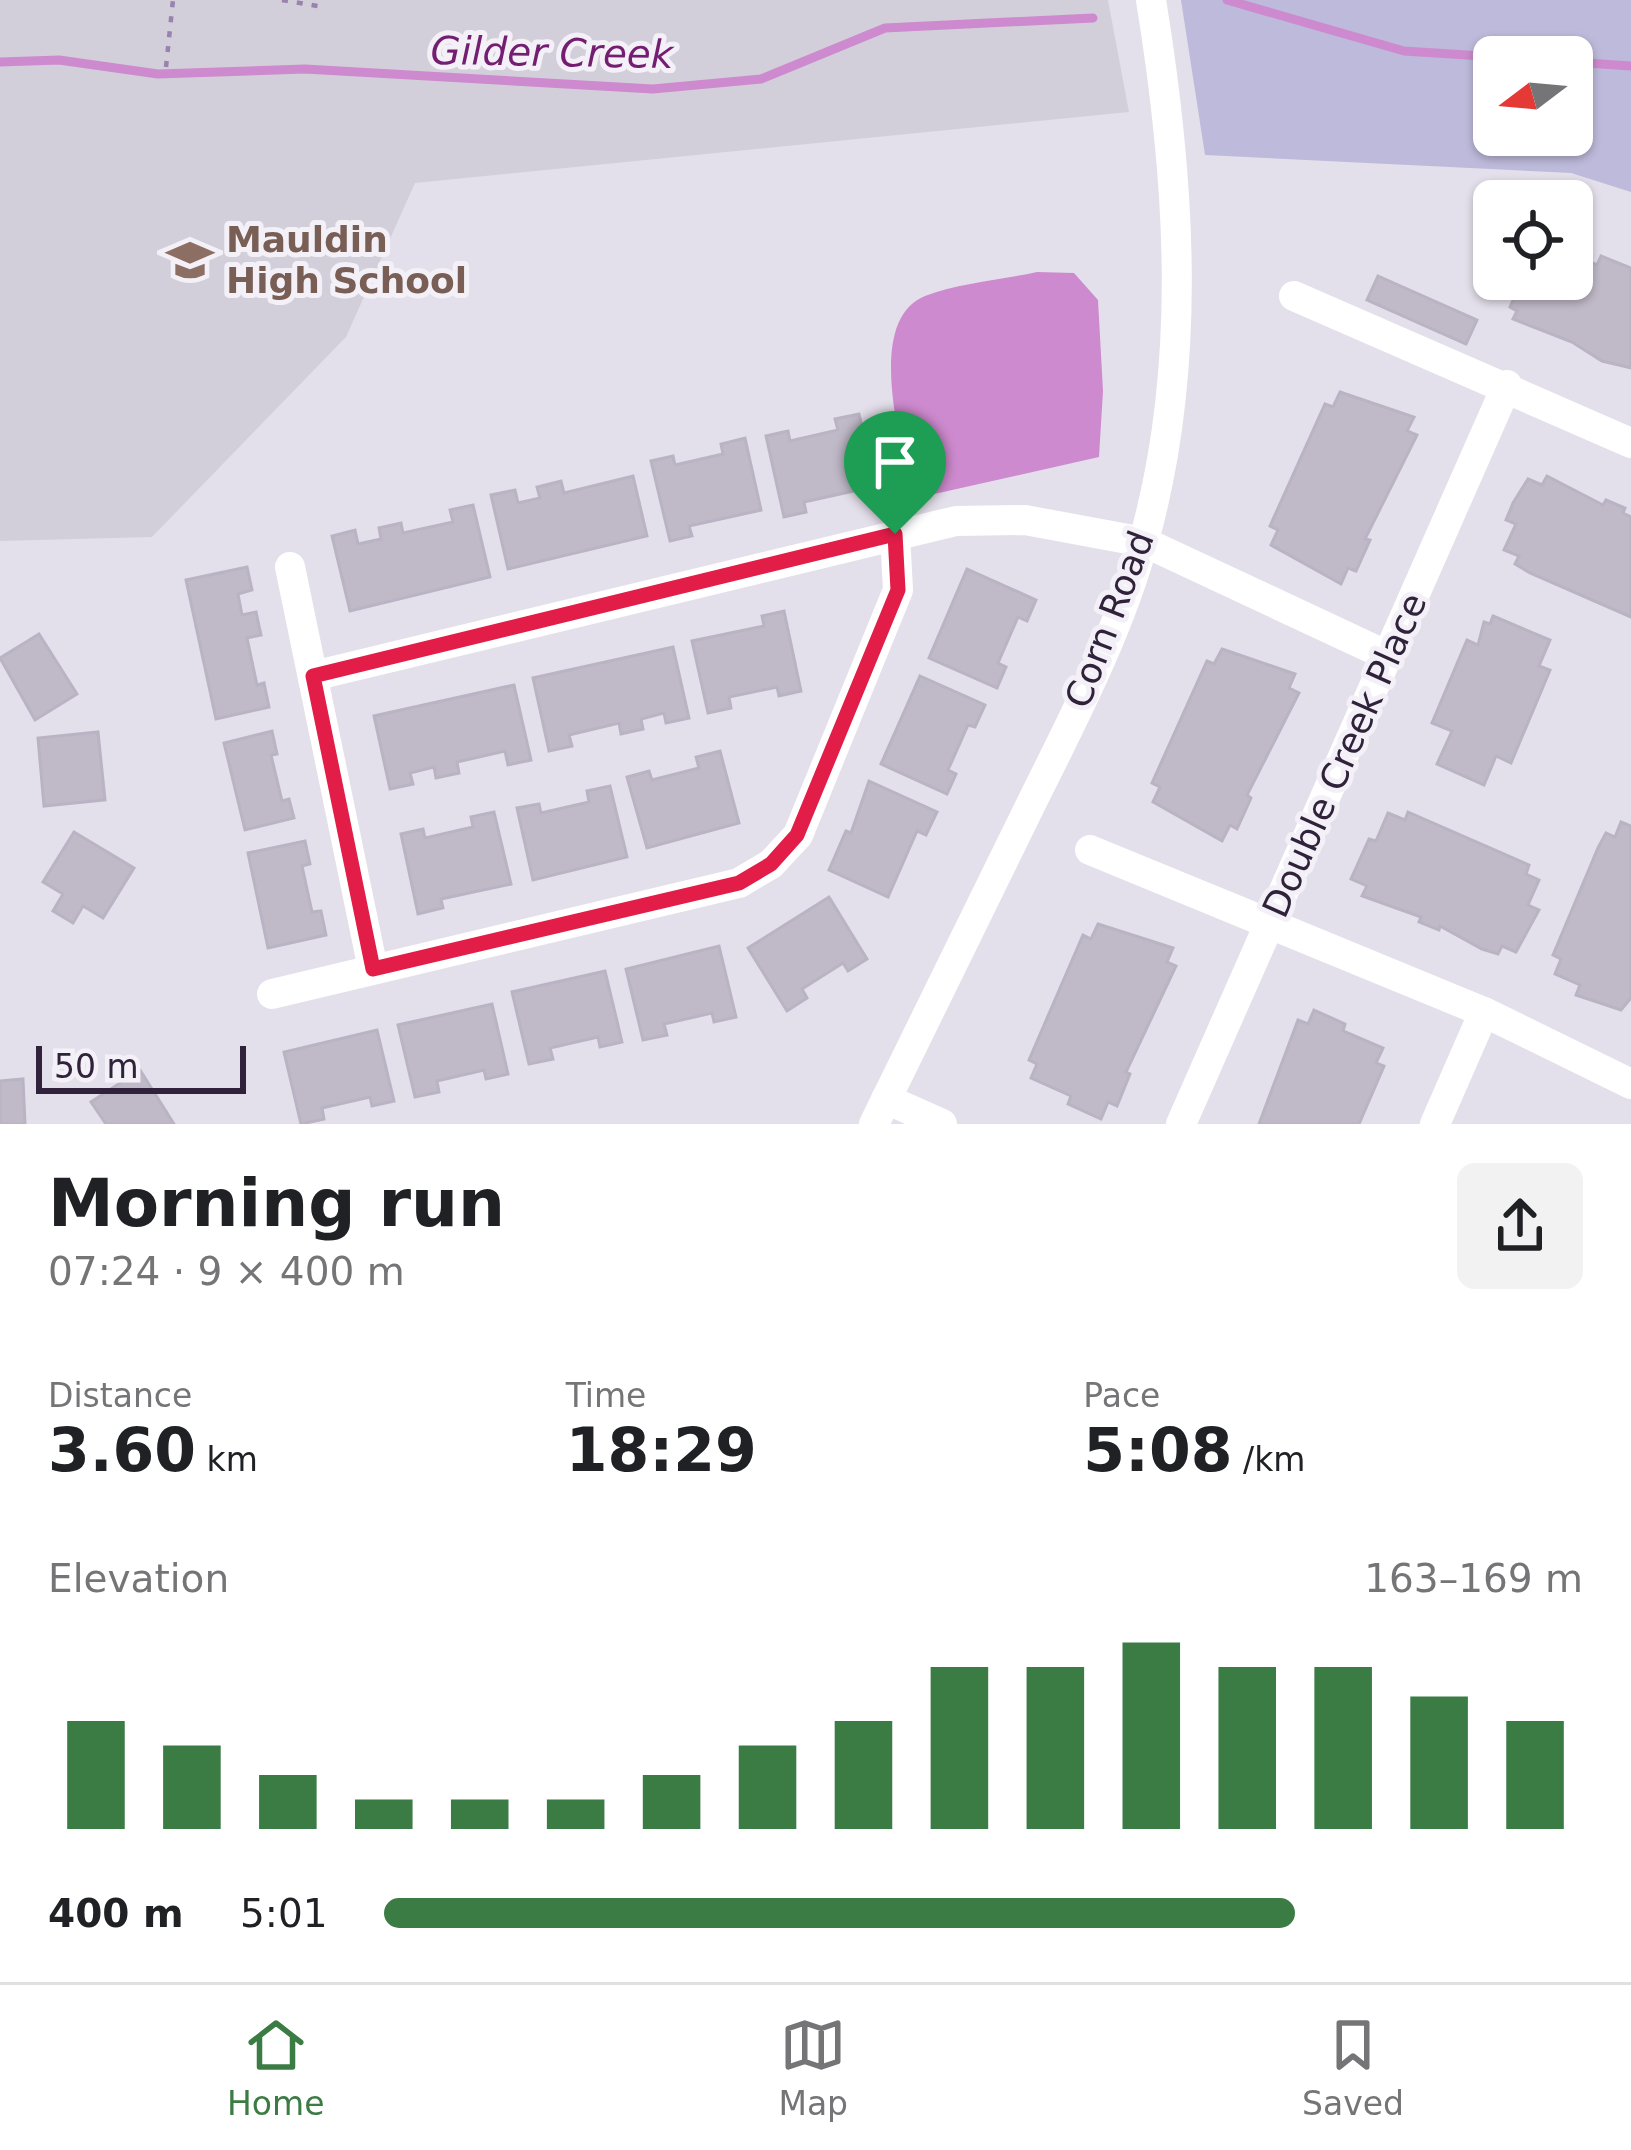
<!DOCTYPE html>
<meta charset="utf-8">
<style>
:root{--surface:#fff;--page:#f2f2f2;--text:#202124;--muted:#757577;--line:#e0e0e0;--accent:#3b7c44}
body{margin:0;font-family:"DejaVu Sans",sans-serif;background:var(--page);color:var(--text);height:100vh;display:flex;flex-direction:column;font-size:45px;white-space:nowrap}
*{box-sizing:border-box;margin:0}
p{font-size:39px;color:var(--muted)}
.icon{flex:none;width:66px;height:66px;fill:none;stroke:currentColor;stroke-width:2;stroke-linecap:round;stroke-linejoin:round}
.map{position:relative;height:1124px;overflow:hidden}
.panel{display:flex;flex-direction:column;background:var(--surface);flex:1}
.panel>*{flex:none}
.needle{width:78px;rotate:254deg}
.buttons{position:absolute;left:1473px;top:36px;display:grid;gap:24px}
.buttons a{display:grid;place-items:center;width:120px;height:120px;border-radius:18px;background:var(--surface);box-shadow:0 3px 9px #0004;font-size:60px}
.scale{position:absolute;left:36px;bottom:30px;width:210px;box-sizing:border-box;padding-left:12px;border:6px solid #30223a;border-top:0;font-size:33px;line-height:42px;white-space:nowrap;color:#30223a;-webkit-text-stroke:9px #f3f1f7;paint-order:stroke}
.pin{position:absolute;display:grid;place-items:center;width:102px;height:102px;color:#fff;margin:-123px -51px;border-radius:50% 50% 50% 0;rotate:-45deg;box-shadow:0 0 12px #0007}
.pin .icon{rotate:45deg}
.round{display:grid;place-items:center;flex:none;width:126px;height:126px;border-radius:18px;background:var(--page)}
.summary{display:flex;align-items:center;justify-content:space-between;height:204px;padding:0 48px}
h1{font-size:66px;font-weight:800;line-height:90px}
.stats{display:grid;grid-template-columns:repeat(3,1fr);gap:18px;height:204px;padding:12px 48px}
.stats div{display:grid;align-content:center}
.stats b{font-size:60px;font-weight:800}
.stats small{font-size:33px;font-weight:400}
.stats p{font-size:33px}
.chart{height:336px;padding:24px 48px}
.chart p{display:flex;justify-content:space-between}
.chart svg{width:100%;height:216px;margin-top:12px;stroke:var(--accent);stroke-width:6}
ul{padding:0 48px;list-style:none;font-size:39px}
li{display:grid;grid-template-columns:192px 144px 1fr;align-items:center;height:90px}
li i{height:30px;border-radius:15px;background:var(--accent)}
.tabs{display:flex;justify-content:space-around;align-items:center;height:168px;border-top:3px solid var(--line);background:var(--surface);font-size:33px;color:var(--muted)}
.tabs a{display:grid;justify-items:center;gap:6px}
.tabs .selected{color:var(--accent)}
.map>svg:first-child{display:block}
.built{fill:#d3cfda}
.green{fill:#bebadb;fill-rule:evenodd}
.water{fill:#ce8ace}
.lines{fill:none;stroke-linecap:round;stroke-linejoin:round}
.stream{stroke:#ce8ace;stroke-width:9}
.building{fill:#c0b9c8;stroke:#bab3c4;stroke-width:3}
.path{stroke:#9982ad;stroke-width:4.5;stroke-dasharray:6 9;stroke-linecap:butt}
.minor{stroke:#fff;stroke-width:30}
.route-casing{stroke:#fff;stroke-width:24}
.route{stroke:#e11d48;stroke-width:15}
.labels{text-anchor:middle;stroke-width:10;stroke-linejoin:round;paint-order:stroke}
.education-label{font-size:36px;font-weight:bold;fill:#785e54;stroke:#f3f1f7;text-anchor:start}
.street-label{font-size:36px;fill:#30223a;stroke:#f3f1f7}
.water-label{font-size:39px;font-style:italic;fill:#741e72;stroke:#f3f1f7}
</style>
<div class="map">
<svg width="1631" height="1124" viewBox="0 0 1631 1124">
<rect width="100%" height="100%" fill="#e4e0eb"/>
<polygon class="built" points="0,0 1108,0 1129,112 415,183 346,337 152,537 0,541"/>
<path class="green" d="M1181 0H1631V192L1571 173 1205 155ZM1494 57H1572V135H1494Z"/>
<path class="water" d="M1037 272 1074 273 1098 300 1103 391 1099 457 912 499C903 449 863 321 925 296 959 283 1001 280 1037 272Z"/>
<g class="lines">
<g class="stream">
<polyline points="1227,0 1404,51 1498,57"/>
<polyline points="0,62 59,60 158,74 305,69 653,89 761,79 885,28 1093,18"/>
<polyline points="1572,62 1631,66"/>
</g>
</g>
<g class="building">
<polygon points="1573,242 1587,249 1583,259 1597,265 1601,256 1631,268 1631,368 1602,361 1572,342 1513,319 1517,311 1510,307 1521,282 1516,279 1572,279"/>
<polygon points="1378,276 1477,320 1466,344 1367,300"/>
<polygon points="1340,392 1414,417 1407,431 1417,435 1365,539 1370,540 1356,571 1348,568 1341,584 1271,545 1278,530 1270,526 1325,404 1333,407"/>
<polygon points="859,414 876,486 804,502 806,512 784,517 766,436 788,431 790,441 838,430 835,419"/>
<polygon points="745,438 761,510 689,526 692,536 670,541 651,461 673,456 675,465 723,454 721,444"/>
<polygon points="633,476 647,536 508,569 491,495 515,490 518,503 540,498 537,487 561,481 564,493"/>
<polygon points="1547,476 1603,505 1606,500 1625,508 1623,513 1631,517 1631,617 1530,573 1515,564 1519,556 1504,550 1516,524 1506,520 1513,503 1528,479 1542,485"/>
<polygon points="473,505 490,577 350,611 332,536 355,530 358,544 381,539 379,528 401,523 403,533 453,522 450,510"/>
<polygon points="247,567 252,590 238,594 242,615 256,612 261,635 247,638 257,685 264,683 269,707 216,719 186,580"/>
<polygon points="967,569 1036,600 1027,621 1018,617 998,663 1006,667 997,688 929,658"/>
<polygon points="784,611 801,691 779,696 777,687 729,697 731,708 708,713 692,641 764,626 762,616"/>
<polygon points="1493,616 1550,640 1539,666 1550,670 1511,763 1496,756 1484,785 1437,764 1452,731 1432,723 1467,640 1478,645 1484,622 1490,624"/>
<polygon points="39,634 77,694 35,720 0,658"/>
<polygon points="673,647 689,718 666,723 664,713 641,719 643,729 621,734 619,723 569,735 572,746 549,751 533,678"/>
<polygon points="1222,649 1295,674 1289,688 1299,693 1247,795 1251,798 1237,829 1230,825 1222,841 1153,802 1160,787 1152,783 1207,661 1214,664"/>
<polygon points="920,676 985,705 975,727 968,725 948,770 956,774 947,794 881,764"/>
<polygon points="514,685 531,760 508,765 505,751 457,762 459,773 436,778 434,767 410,773 413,784 390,789 374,716"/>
<polygon points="272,731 277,754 271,755 282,801 289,799 294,818 245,830 224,743"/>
<polygon points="98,732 105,800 44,806 38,738"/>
<polygon points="720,751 739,823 647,848 627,777 649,771 652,780 699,768 696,757"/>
<polygon points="869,781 937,812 926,835 917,831 888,897 829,870 846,831 851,833"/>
<polygon points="610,786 627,857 533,880 517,808 539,804 541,813 589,802 587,791"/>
<polygon points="494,812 511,884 441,899 443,908 418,914 401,834 423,829 425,838 473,827 471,817"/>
<polygon points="1408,812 1529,865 1526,874 1539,880 1528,905 1539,910 1516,952 1502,946 1498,954 1482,949 1440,926 1439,930 1419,922 1421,917 1362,896 1367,886 1351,879 1369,839 1376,841 1388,813 1405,820"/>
<polygon points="1621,822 1631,826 1631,998 1621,1010 1576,995 1580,985 1555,974 1561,959 1553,955 1598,848 1606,833 1615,837"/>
<polygon points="74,832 134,868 103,918 83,906 73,923 53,911 63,894 43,882"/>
<polygon points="305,841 310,864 302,866 312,912 321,911 326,935 268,948 248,853"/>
<polygon points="829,897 867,959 848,971 843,963 802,989 807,998 787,1011 748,948"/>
<polygon points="1098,924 1173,948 1167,962 1176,966 1126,1072 1130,1074 1117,1106 1108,1102 1101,1119 1068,1104 1071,1096 1031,1078 1037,1064 1029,1060 1083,935 1091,939"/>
<polygon points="719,946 736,1017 714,1022 712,1013 664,1024 667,1035 643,1040 626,969"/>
<polygon points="605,971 622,1042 600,1047 598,1037 550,1048 553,1059 529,1064 512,992"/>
<polygon points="492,1004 508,1074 486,1079 484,1070 437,1081 439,1092 415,1097 398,1025"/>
<polygon points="1314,1010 1345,1024 1343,1031 1383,1048 1376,1063 1384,1066 1359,1124 1259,1124 1298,1020 1308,1024"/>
<polygon points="377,1030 394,1101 372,1106 370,1097 322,1108 324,1119 301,1124 284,1052"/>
<polygon points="140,1070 174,1124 106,1124 91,1102"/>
<polygon points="23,1079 25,1124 0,1124 0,1081"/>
</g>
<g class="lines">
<g class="path">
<polyline points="282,0 318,6"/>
<polyline points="166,67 173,0"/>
</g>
<g class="minor">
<polyline points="1294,296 1631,443"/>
<polyline points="290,567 373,969"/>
<polyline points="313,676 956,521 1025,520 1144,542 1388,656"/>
<polyline points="1090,850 1484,1012 1631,1084"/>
<polyline points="272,994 739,883 771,864 798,835 898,590 895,534"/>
<polyline points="886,1099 942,1124"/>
<path d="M874 1124C926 1018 978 912 1030 806 1072 721 1119 632 1144 540 1193 364 1180 178 1151 0"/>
<polyline points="1181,1124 1507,385"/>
<polyline points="1435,1124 1484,1012"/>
</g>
</g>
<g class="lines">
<defs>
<polygon id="route" points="895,534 898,590 797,835 771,864 739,883 373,969 313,676"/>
</defs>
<use href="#route" class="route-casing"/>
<use href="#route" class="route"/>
</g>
<defs>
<symbol id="school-bare" viewBox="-9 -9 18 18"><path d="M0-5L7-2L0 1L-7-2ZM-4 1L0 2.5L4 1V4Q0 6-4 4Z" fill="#8d6e63" stroke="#f3f1f7" stroke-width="2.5" paint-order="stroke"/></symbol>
</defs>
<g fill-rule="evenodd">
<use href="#school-bare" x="157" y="227" width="66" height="66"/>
</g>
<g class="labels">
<g class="education-label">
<text x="226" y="252">Mauldin<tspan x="226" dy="41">High School</tspan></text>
</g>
<g class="street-label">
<text transform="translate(1109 619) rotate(-69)" y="13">Corn Road</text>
<text transform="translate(1344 755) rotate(-66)" y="13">Double Creek Place</text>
</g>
<g class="water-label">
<text transform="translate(552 52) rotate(1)" y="14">Gilder Creek</text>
</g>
</g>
</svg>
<div class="buttons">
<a><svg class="needle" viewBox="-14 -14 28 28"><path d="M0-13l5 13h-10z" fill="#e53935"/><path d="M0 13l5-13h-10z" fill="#757577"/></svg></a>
<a><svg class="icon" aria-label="locate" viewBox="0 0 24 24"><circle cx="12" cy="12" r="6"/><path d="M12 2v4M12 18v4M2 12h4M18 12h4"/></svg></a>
</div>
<div class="scale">50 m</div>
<div class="pin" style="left:895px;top:534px;background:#1e9e55"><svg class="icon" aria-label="arrive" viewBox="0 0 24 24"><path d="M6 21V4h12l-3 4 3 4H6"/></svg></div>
</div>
<section class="panel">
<div class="summary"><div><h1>Morning run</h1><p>07:24 · 9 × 400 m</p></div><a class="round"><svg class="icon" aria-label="share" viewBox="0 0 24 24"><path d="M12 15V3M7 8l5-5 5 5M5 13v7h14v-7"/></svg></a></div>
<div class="stats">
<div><p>Distance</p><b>3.60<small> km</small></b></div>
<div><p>Time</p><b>18:29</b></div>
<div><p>Pace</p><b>5:08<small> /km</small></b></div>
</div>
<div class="chart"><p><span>Elevation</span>163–169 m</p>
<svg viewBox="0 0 160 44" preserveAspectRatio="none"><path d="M5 44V22M15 44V27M25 44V33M35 44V38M45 44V38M55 44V38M65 44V33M75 44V27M85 44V22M95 44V11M105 44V11M115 44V6M125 44V11M135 44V11M145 44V17M155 44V22"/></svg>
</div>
<ul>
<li><b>400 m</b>5:01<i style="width:76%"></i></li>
</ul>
</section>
<nav class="tabs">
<a class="selected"><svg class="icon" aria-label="home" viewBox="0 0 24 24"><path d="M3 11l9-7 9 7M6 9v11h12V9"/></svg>Home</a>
<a><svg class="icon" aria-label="map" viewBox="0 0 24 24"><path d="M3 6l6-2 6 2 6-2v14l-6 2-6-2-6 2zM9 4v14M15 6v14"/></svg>Map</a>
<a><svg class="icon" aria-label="saved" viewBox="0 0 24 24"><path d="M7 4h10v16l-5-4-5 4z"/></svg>Saved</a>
</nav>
